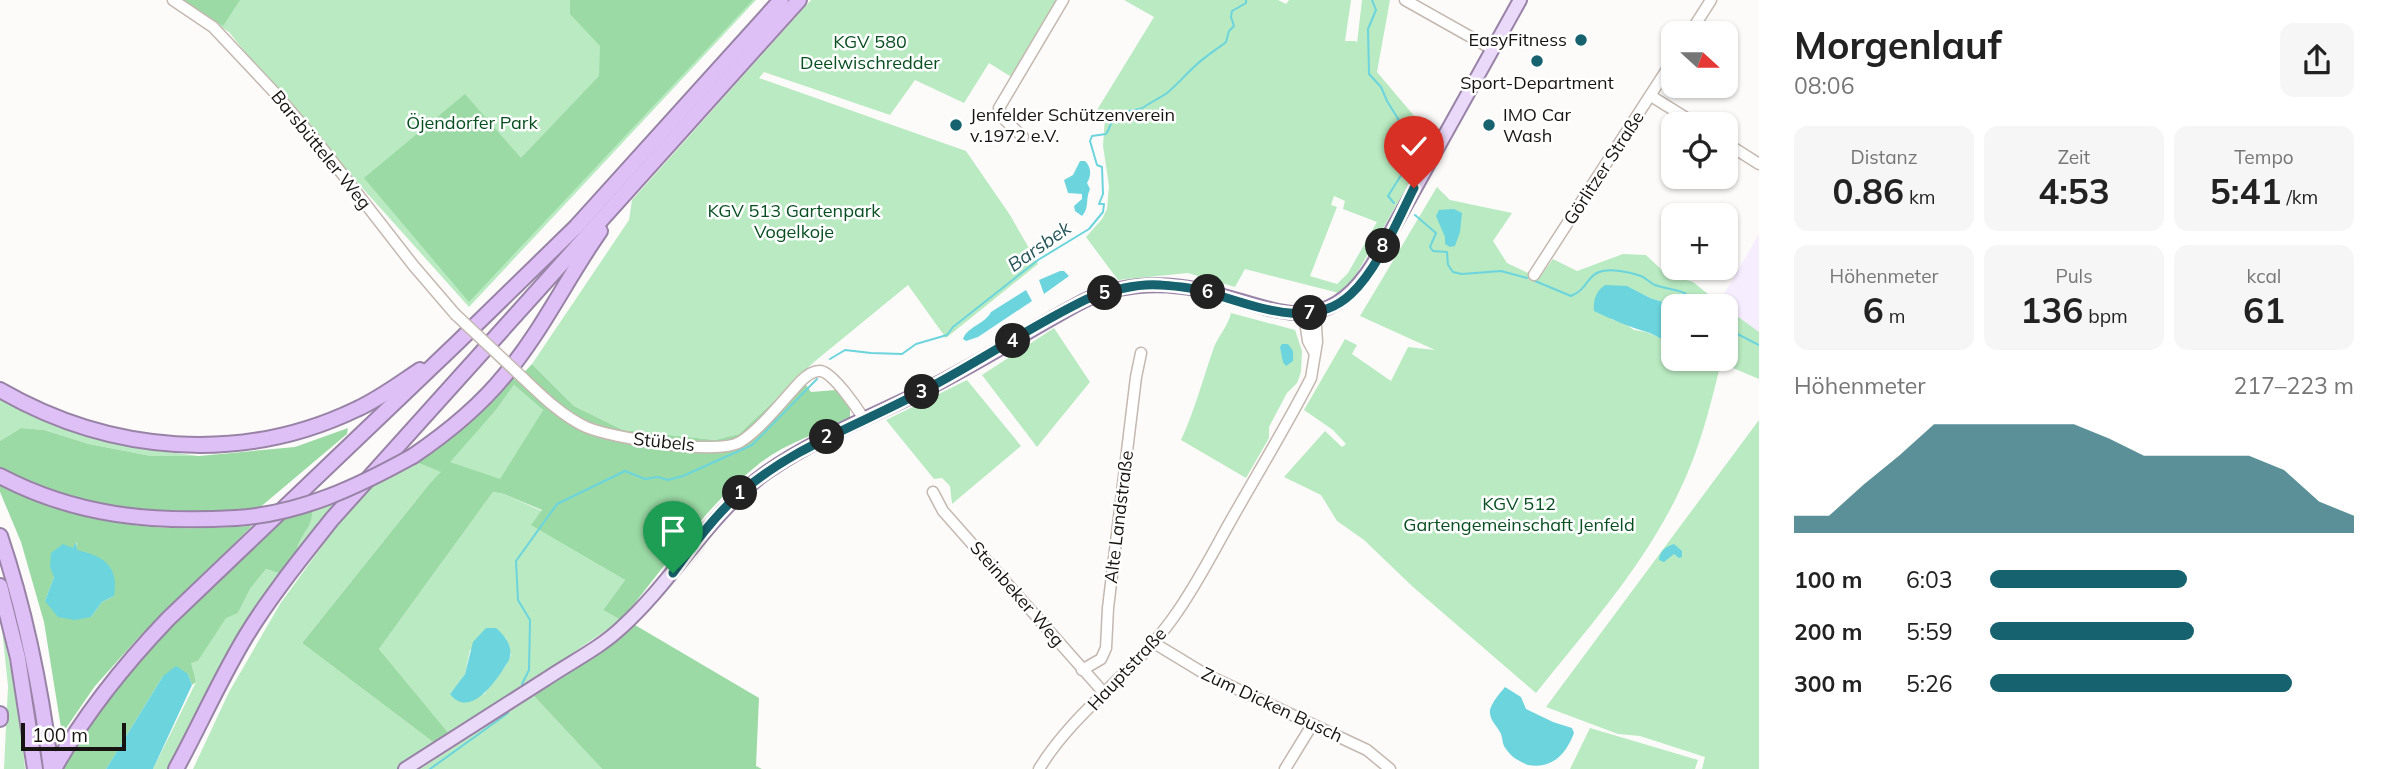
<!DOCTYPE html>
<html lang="de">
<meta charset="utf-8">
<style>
:root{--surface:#fff;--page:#f6f6f6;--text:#222;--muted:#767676;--accent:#16626e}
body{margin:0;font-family:Mulish,sans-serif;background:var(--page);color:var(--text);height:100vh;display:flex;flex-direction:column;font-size:26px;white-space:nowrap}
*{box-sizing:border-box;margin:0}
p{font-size:23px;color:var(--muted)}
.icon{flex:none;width:38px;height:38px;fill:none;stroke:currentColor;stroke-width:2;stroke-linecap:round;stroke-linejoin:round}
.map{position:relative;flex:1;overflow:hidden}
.details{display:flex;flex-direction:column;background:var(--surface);width:630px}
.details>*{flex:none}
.needle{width:46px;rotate:111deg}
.buttons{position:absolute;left:1661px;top:21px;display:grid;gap:14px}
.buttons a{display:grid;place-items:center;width:77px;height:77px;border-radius:14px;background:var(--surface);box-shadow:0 2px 5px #0004;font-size:35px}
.scale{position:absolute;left:21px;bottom:18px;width:105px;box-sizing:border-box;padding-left:7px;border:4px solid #171310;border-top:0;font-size:19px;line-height:24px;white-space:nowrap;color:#171310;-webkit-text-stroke:5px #fff;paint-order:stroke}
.pin{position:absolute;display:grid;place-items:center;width:60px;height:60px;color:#fff;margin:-72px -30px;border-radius:50% 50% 50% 0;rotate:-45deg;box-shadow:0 0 7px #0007}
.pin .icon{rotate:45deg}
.km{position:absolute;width:35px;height:35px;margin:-18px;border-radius:50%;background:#222;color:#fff;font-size:19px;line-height:35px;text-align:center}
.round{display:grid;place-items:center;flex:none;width:74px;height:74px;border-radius:14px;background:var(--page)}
.summary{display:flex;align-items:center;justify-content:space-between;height:119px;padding:0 35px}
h1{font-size:38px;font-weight:700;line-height:52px}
.figures{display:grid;grid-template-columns:repeat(3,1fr);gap:10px;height:119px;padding:7px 35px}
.figures div{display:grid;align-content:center;border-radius:14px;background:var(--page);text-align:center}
.figures b{font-size:35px;font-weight:700}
.figures small{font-size:19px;font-weight:400}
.figures p{font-size:19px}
.chart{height:196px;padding:14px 35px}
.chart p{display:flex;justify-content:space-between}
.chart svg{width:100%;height:126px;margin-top:7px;fill:var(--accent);opacity:.7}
ul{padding:0 35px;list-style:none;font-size:23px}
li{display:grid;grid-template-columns:112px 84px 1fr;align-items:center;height:52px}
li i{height:18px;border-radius:9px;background:var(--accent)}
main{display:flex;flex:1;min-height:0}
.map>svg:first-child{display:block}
.education{fill:#f6edfe}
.green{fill:#b9eac1;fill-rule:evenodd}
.forest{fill:#9bdaa5;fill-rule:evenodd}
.water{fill:#6bd4dd}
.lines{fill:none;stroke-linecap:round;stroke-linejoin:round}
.stream{stroke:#6bd4dd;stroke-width:2}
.minor-casing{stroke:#c4b8b0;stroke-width:13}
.major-casing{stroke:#9883a6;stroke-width:16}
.highway-casing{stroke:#9883a6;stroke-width:18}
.minor{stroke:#fff;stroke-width:10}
.major{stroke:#ebd9fa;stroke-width:12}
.highway{stroke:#dec0f6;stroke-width:14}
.minor-bridge-casing{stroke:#c4b8b0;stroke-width:13;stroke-linecap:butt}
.highway-bridge-casing{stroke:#9883a6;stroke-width:18;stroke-linecap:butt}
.minor-bridge{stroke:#fff;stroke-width:10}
.highway-bridge{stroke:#dec0f6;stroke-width:14}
.route-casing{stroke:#fff;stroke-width:14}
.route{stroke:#16626e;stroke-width:9}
.poi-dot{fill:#16626e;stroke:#fff;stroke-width:2.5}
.labels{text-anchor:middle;stroke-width:5;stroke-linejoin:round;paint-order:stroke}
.poi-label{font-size:18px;fill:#171310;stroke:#fff;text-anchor:start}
.park-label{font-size:18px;fill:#074f20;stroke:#fff}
.street-label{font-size:18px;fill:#171310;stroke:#fff}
.water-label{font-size:19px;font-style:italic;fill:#255458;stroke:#fff}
</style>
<main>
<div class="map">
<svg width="1759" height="769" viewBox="0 0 1759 769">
<rect width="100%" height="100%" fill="#fdfbf9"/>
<polygon class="education" points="1759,234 1759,332 1719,303"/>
<g class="green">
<polygon points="177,0 756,0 469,307 280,96 229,32"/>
<polygon points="811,0 1059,0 1013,78 989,63 964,103 915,80 890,115 764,72 759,78 966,151 1010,215 1038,264 946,338 908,285 814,362 739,434 715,440 623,430 574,406 532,364 629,220 632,200"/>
<path d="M1124 0H1278L1286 4 1289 0H1351L1345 41H1356L1357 43 1362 0H1390L1377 72 1432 137 1415 173 1353 280 1339 293 1245 269 1235 287 1188 273 1118 280 1086 237 1102 219 1107 209 1109 186 1103 146 1105 117 1097 110 1154 17ZM1334 196 1345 201 1343 209 1377 222 1348 273 1337 284 1310 276 1337 207 1331 205Z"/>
<path d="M1437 187 1450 200 1512 213 1493 241 1507 263 1539 278 1553 259 1577 271 1623 254 1646 255 1665 273 1693 282 1723 306H1676L1650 298 1626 286 1611 319 1627 325 1634 330 1646 332 1673 343V359H1726V308L1759 332V379L1721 363C1712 398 1704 433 1690 467 1656 552 1593 622 1536 693L1413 587 1364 540 1337 521 1321 495 1284 477 1325 431 1342 447 1346 444 1333 430 1304 410 1345 339 1357 345 1352 354 1391 381 1408 347 1435 350 1360 316Z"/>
<path d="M1231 313 1295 330 1302 351 1301 372 1297 383 1287 393 1269 427V438L1246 478 1181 440C1195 410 1203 378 1214 347 1219 335 1228 326 1231 313Z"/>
<polygon points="1054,328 1090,382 1037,447 982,375"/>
<polygon points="967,380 1021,446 952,504 950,486 942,478 934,479 886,420"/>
<polygon points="514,385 543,410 500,480 449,462 496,410"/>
<polygon points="0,394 112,441 145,449 199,456 151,456 89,444 44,430 21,428 0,441"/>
<polygon points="1759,420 1759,769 1702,769 1705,757 1640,736 1618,734 1546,707"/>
<polygon points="416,462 442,472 430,483 302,643 437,745 399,769 193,769 229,692 280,604 343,517 366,490"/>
<path d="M493 492 504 494 542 511 532 525 625 580 603 610 621 620 451 736 379 649ZM506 638 511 655 505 667 484 694H450L465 674 470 650Z"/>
<path d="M341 500 297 554C296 537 313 528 312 510Z"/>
<polygon points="266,569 282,574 170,769 153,769 196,682 190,663 198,661 226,617 238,613 250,589"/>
<polygon points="2,629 19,704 25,769 4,769 8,686"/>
<polygon points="534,696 602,769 420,769"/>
<polygon points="1590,728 1698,760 1695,769 1570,769"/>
</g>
<g class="forest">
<polygon points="182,0 240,0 223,26"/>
<polygon points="570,0 753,0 469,302 364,178 465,94 521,158 599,76 600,46 570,14"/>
<path d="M532 364 574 406 623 430 715 440 739 434 800 376 811 392 836 390 850 409V417L847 421C818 433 786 443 760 463 705 506 665 567 621 620L603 610 625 580 531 525 542 510 504 494 493 492 379 649 451 736 437 745 302 643 430 483 441 472 416 462C453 438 484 406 513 373L518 379ZM514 385 543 410 500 479 450 462 496 410Z"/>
<path d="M21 428 44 430 89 444 151 456H199L295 447 348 428 347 434 258 509 247 511C222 513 196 517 171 516 108 512 57 495 0 469V441Z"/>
<path d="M0 484C30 496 60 509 91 517 144 531 199 529 252 526L138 638 95 686 62 734 44 622 21 542 0 492ZM77 542 76 550 114 596 102 602 91 617 45 601 54 577Z"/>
<path d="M312 510C314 528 296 537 297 554L282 574 266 569 250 589 238 613 226 618 198 661 191 663 196 682 192 685 188 674 163 676 106 769H61L86 725 128 671 172 622 282 518Z"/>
<polygon points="635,625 759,698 756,766 762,769 602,769 534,696 616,641"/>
</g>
<g class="water">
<path d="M1080 161H1085C1091 167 1092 175 1087 183L1090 189C1085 199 1090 207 1082 216L1075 211 1074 206 1082 199V194L1068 193 1064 180 1073 175Z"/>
<polygon points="1454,209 1462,213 1460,232 1455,246 1450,247 1445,244 1445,237 1436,216 1439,210"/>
<polygon points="1060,271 1064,271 1069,276 1044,294 1039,280"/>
<path d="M1605 285 1627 286 1650 298 1676 306H1673V343C1663 341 1656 335 1647 332 1629 327 1611 319 1594 311 1593 300 1596 291 1605 285Z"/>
<path d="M1026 290 1032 301 978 337 966 341 963 339C968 326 985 324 991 312Z"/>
<polygon points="1282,344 1288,344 1293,351 1293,361 1286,366 1283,362 1280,347"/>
<path d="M76 542 77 550C104 556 119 566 114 596L102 602 91 617 75 620 58 617 45 601 54 577 50 567 51 553 63 544 73 548Z"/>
<path d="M1674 544 1682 551V557L1679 558 1674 554 1664 562 1659 560C1659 552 1666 546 1674 544Z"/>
<path d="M486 628H496C505 636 514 647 509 660 499 677 471 721 450 694L465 674 473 642Z"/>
<polygon points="176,666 188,674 192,685 153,769 106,769 163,676"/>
<path d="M1505 687 1521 697 1526 709 1553 722 1572 728 1574 733C1566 754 1553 769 1528 765 1519 761 1512 758 1506 749 1502 744 1503 740 1501 734 1497 725 1489 721 1490 710 1492 702 1500 693 1505 687Z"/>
</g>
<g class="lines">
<g class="stream">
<polyline points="1372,0 1376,10 1368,29 1369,74 1381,87 1387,101 1400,122 1403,134 1405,169 1388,196 1394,203"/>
<polyline points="1415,215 1436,233 1430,247 1433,251 1447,252 1448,265 1453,272 1462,274 1501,271 1527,278"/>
<path d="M1535 281 1571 296C1588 289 1586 277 1599 272 1610 268 1630 272 1641 276 1646 278 1650 283 1655 285 1674 292 1684 286 1697 306"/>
<polyline points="1726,328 1759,345"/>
<path d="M830 359 845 350 871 353 902 354 916 344 947 335 953 327 1038 260 1089 229 1103 212 1104 204H1099L1103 194 1102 167 1097 165 1090 141 1092 136 1106 134C1110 129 1110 124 1113 119 1121 109 1135 112 1144 107 1151 102 1160 98 1167 93 1177 85 1186 74 1195 66 1204 57 1216 50 1226 42L1229 31 1234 26 1231 17 1232 11 1246 3V0"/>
<polyline points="522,684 529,670 530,620 518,600 516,561 557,504 625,471 645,479 658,477 668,480 683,476 752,445 817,379"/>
<polyline points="430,769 508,713"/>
</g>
<defs>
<g id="minor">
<polyline points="173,0 213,27 275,93 322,148 413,265 455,314"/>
<polyline points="1405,0 1492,49"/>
<polyline points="1690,33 1711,0"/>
<polyline points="1651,96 1696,124"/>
<polyline points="1023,137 1003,118 999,108 1063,0"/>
<polyline points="1726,143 1759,164"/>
<polyline points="1534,275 1673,60"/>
<polyline points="1304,314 1308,341 1314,352"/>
<path d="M522 377C541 395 562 416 586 427 612 438 716 456 740 442 759 431 785 398 801 381 806 376 813 370 821 371 834 374 857 408 864 419"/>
<polyline points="933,492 943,511 1104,693"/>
<polyline points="1154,643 1205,674 1367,750 1390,769"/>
<polyline points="1082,670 1101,659 1106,648 1108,608 1136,377 1141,353"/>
<path d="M1039 769C1074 711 1134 673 1173 618 1195 588 1212 554 1230 522 1257 474 1286 427 1311 378L1317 342 1315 312"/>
<polyline points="1285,769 1312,725"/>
</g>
<path id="major" d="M405 769C452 739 499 709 546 679 571 662 600 648 622 627 675 579 708 514 767 472 813 440 865 419 915 395 971 368 1023 334 1076 305 1113 284 1159 281 1200 290 1271 305 1323 345 1373 264L1520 0"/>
<g id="highway">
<path d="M0 390C109 453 241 465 357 409 379 399 399 384 420 370"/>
<path d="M413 456C447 433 479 407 505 375 542 331 567 278 600 231"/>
<path d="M0 476C76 516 152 523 236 518"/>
<path d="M0 536C26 613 41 688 51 769"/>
<polyline points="0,586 18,658 35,769"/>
<polyline points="0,714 0,719"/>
<path d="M54 769C85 713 124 665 168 619L458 342 576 227 781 0"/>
<path d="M176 769C200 725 220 679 246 636 271 595 302 557 332 519L799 0"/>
</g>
</defs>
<use href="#minor" class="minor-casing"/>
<use href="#major" class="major-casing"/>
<use href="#highway" class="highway-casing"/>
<use href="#minor" class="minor"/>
<use href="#major" class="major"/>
<use href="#highway" class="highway"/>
<defs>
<polyline id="minor-bridge" points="455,314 522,377"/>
<path id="highway-bridge" d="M236 518C300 514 357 487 413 456"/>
</defs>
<use href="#minor-bridge" class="minor-bridge-casing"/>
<use href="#highway-bridge" class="highway-bridge-casing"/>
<use href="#minor-bridge" class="minor-bridge"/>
<use href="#highway-bridge" class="highway-bridge"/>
</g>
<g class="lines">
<defs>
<path id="route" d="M673 573C693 545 713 518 738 495 791 448 857 426 919 393 976 364 1029 327 1087 299 1110 291 1136 283 1160 285 1174 286 1190 287 1203 291 1249 303 1310 333 1351 294 1378 269 1397 221 1414 188"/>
</defs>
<use href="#route" class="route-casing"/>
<use href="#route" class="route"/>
</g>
<g class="poi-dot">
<circle cx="1581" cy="40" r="7"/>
<circle cx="1537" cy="61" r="7"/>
<circle cx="956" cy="125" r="7"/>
<circle cx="1489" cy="125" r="7"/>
</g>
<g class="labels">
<g class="poi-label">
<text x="1567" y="46" text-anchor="end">EasyFitness</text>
<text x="1537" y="89" text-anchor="middle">Sport-Department</text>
<text x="970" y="121">Jenfelder Schützenverein<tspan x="970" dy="21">v.1972 e.V.</tspan></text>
<text x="1503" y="121">IMO Car<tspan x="1503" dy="21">Wash</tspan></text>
</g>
<g class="park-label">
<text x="870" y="48">KGV 580<tspan x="870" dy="21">Deelwischredder</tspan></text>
<text x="472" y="129">Öjendorfer Park</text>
<text x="794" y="217">KGV 513 Gartenpark<tspan x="794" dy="21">Vogelkoje</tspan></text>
<text x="1519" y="510">KGV 512<tspan x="1519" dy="21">Gartengemeinschaft Jenfeld</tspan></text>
</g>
<g class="street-label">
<text transform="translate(321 150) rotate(51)" y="6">Barsbütteler Weg</text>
<text transform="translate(1604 168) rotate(-57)" y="6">Görlitzer Straße</text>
<text transform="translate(664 442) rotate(6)" y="6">Stübels</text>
<text transform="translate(1119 517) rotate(-83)" y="6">Alte Landstraße</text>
<text transform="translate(1017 594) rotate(49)" y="6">Steinbeker Weg</text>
<text transform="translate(1127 669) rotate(-47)" y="6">Hauptstraße</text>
<text transform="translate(1272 705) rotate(25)" y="6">Zum Dicken Busch</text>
</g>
<g class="water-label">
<text transform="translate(1039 246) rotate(-35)" y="7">Barsbek</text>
</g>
</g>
</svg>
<div class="buttons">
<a><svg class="needle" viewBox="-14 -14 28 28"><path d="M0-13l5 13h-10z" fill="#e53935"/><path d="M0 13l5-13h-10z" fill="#767676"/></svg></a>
<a><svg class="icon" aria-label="locate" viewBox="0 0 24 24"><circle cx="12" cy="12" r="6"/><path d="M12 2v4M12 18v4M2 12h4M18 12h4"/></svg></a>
<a>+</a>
<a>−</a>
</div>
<div class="scale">100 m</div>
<div class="pin" style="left:673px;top:573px;background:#1e9e55"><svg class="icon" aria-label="arrive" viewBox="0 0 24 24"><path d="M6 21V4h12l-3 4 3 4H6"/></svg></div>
<div class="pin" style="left:1414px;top:188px;background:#d93025"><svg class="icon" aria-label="check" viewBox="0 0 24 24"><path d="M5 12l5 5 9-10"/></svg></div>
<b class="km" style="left:740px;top:493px">1</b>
<b class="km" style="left:827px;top:437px">2</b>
<b class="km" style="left:922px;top:392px">3</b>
<b class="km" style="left:1013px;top:341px">4</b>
<b class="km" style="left:1105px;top:293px">5</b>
<b class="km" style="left:1208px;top:292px">6</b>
<b class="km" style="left:1310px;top:313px">7</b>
<b class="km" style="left:1383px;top:246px">8</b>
</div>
<section class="details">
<div class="summary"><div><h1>Morgenlauf</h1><p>08:06</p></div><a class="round"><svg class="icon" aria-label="share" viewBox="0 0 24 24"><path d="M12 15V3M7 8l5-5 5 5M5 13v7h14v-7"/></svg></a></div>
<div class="figures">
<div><p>Distanz</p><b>0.86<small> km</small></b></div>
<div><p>Zeit</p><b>4:53</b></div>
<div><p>Tempo</p><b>5:41<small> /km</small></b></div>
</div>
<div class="figures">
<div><p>Höhenmeter</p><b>6<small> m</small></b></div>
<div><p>Puls</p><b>136<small> bpm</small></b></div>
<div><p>kcal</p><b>61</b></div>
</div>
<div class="chart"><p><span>Höhenmeter</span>217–223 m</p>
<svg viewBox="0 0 160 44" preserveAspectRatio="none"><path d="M0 44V38L10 38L20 27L30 17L40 6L50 6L60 6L70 6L80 6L90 11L100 17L110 17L120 17L130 17L140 22L150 33L160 38V44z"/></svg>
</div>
<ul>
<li><b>100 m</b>6:03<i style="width:54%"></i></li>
<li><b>200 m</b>5:59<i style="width:56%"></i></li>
<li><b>300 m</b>5:26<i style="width:83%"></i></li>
</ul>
</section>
</main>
